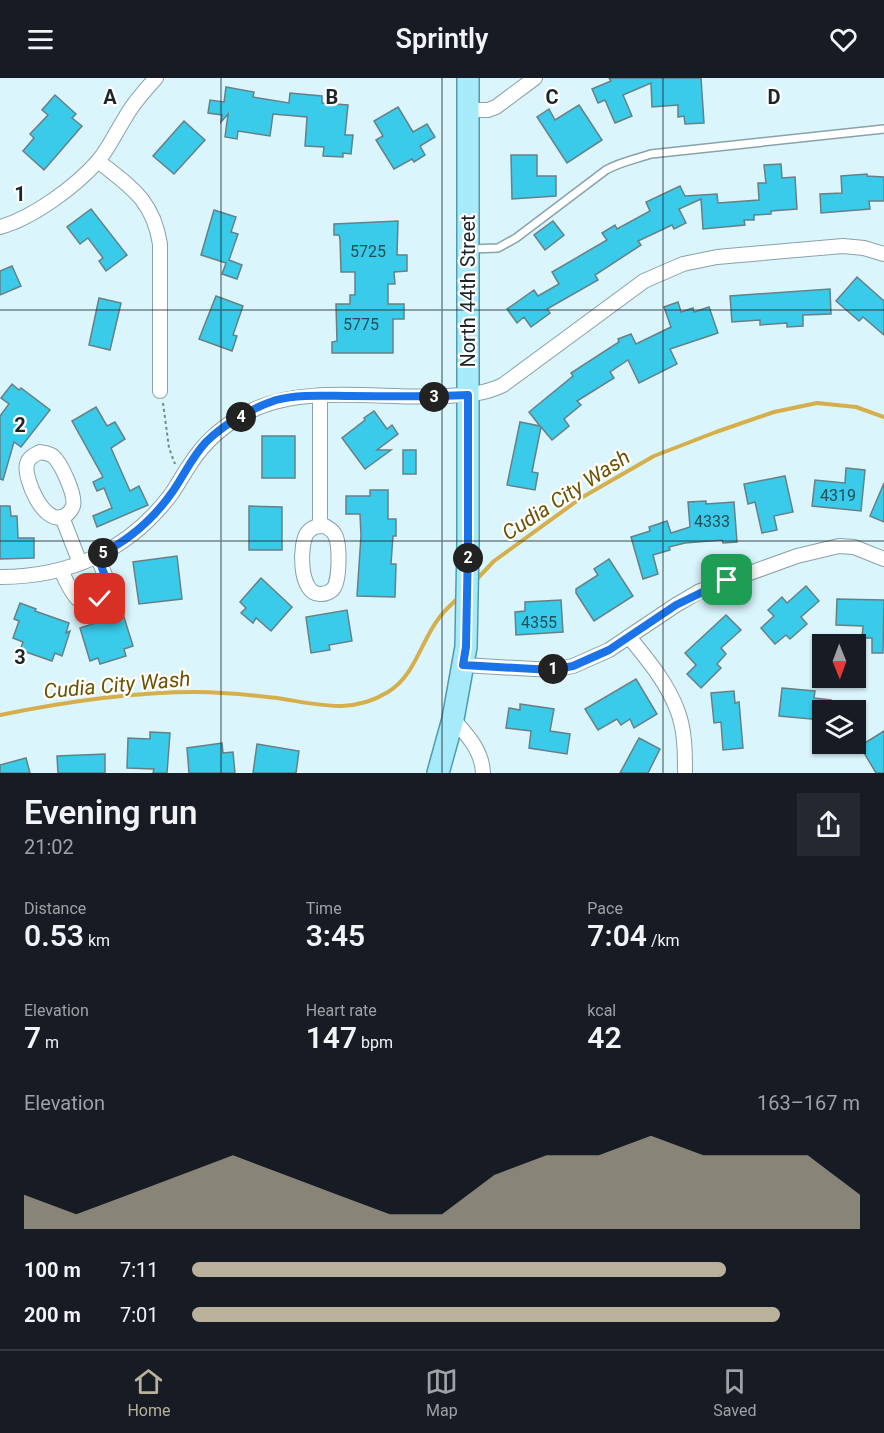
<!DOCTYPE html>
<meta charset="utf-8">
<style>
:root{--surface:#171b24;--page:#242831;--text:#f1f3f6;--muted:#9ea1a6;--line:#363941;--accent:#b9b19c}
body{margin:0;font-family:Roboto,sans-serif;background:var(--page);color:var(--text);height:100vh;display:flex;flex-direction:column;font-size:22px;white-space:nowrap}
*{box-sizing:border-box;margin:0}
p{font-size:20px;color:var(--muted)}
.icon{flex:none;width:33px;height:33px;fill:none;stroke:currentColor;stroke-width:2;stroke-linecap:round;stroke-linejoin:round}
.map{position:relative;height:695px;overflow:hidden}
.sheet{display:flex;flex-direction:column;background:var(--surface);flex:1}
.sheet>*{flex:none}
.needle{width:39px;rotate:179deg}
.fabs{position:absolute;left:812px;top:556px;display:grid;gap:12px}
.fabs a{display:grid;place-items:center;width:54px;height:54px;border-radius:0px;background:var(--surface);box-shadow:0 2px 4px #0004;font-size:30px}
.pin{position:absolute;display:grid;place-items:center;width:51px;height:51px;color:#fff;margin:-26px;border-radius:12px;box-shadow:0 3px 9px #0006}
.km{position:absolute;width:30px;height:30px;margin:-15px;border-radius:50%;background:#222;color:#fff;font-size:16px;line-height:30px;text-align:center}
.round{display:grid;place-items:center;flex:none;width:63px;height:63px;border-radius:0px;background:var(--page)}
.headline{display:flex;align-items:center;justify-content:space-between;height:102px;padding:0 24px}
h1{font-size:33px;font-weight:600;line-height:45px}
.stats{display:grid;grid-template-columns:repeat(3,1fr);gap:9px;height:102px;padding:6px 24px}
.stats div{display:grid;align-content:center}
.stats b{font-size:30px;font-weight:600}
.stats small{font-size:16px;font-weight:400}
.stats p{font-size:16px}
.chart{height:168px;padding:12px 24px}
.chart p{display:flex;justify-content:space-between}
.chart svg{width:100%;height:108px;margin-top:6px;fill:var(--accent);opacity:.7}
ul{padding:0 24px;list-style:none;font-size:20px}
li{display:grid;grid-template-columns:96px 72px 1fr;align-items:center;height:45px}
li i{height:15px;border-radius:8px;background:var(--accent)}
header{display:flex;justify-content:space-between;align-items:center;height:78px;padding:0 24px;background:var(--surface);font-size:27px;font-weight:600}
.tab-bar{display:flex;justify-content:space-around;align-items:center;height:84px;border-top:2px solid var(--line);background:var(--surface);font-size:16px;color:var(--muted)}
.tab-bar a{display:grid;justify-items:center;gap:3px}
.tab-bar .current{color:var(--accent)}
.map>svg:first-child{display:block}
.lines{fill:none;stroke-linecap:round;stroke-linejoin:round}
.stream{stroke:#d6af4c;stroke-width:4}
.building{fill:#39cbe9;stroke:#678086;stroke-width:1.5}
.service-casing{stroke:#89a2a9;stroke-width:10}
.minor-casing{stroke:#89a2a9;stroke-width:16}
.primary-casing{stroke:#509cae;stroke-width:24}
.path{stroke:#75878b;stroke-width:2;stroke-dasharray:3 3;stroke-linecap:butt}
.service{stroke:#fff;stroke-width:7}
.minor{stroke:#fff;stroke-width:14}
.primary{stroke:#a7eafa;stroke-width:21}
.route-casing{stroke:#fff;stroke-width:12}
.route{stroke:#1a73e8;stroke-width:8}
.grid{fill:none;stroke:#1c2628;stroke-width:1.5;stroke-opacity:0.55}
.labels{text-anchor:middle;stroke-width:4.5;stroke-linejoin:round;paint-order:stroke}
.number-label{font-size:16px;fill:#234f58}
.street-label{font-size:20px;fill:#1c2628;stroke:#fff}
.water-label{font-size:21px;font-style:italic;fill:#6d5201;stroke:#fff}
.grid-label{font-size:20px;text-anchor:middle;font-weight:bold;fill:#1c2628;stroke:#fff;stroke-width:4.5;stroke-linejoin:round;paint-order:stroke}
</style>
<header><svg class="icon" aria-label="menu" viewBox="0 0 24 24"><path d="M4 6h16M4 12h16M4 18h16"/></svg>Sprintly<svg class="icon" aria-label="heart" viewBox="0 0 24 24"><path d="M12 20l-8-8c-3-5 5-10 8-4 3-6 11-1 8 4z"/></svg></header>
<div class="map">
<svg width="884" height="695" viewBox="0 0 884 695">
<rect width="100%" height="100%" fill="#daf5fc"/>
<g class="lines">
<g class="stream">
<polyline points="476,502 494,483 581,420 654,378 716,354 774,334 817,325 856,329 884,339"/>
<path d="M0 637C64 624 130 614 195 614 222 614 251 617 277 620 317 626 351 637 388 614 415 598 421 563 439 540 444 533 452 526 458 520"/>
</g>
</g>
<g class="building">
<polygon points="609,0 701,0 704,45 685,46 684,38 678,39 678,27 652,29 651,5 623,17 632,38 615,45 605,22 598,25 592,11 611,3"/>
<polygon points="226,9 254,14 253,19 289,25 290,15 322,18 322,25 348,27 345,57 353,57 351,76 343,75 343,79 323,78 324,69 305,68 307,39 273,36 270,58 238,53 237,61 225,59 228,36 221,44 222,37 208,35 210,22 224,24"/>
<polygon points="55,17 76,36 72,40 82,48 44,92 23,73 34,60 30,56 48,37 42,32"/>
<polygon points="579,27 602,62 567,85 537,39 549,31 555,42"/>
<polygon points="398,29 413,54 427,46 435,59 420,68 425,77 414,84 412,81 394,91 376,62 383,58 374,43"/>
<polygon points="184,43 205,62 174,96 153,78"/>
<polygon points="511,77 537,77 537,98 556,98 556,118 512,121"/>
<polygon points="781,86 782,100 795,99 797,131 771,133 771,136 754,137 754,142 744,142 745,147 703,151 701,121 679,131 686,145 674,151 672,147 638,163 641,167 595,197 598,202 547,231 550,235 531,249 524,239 517,245 507,231 534,212 538,218 559,206 552,194 607,162 602,155 615,147 617,151 650,133 646,124 680,108 685,118 717,116 718,125 759,122 758,105 766,105 764,87"/>
<polygon points="867,96 867,98 884,99 884,123 869,123 870,131 821,135 820,116 842,115 841,98"/>
<polygon points="91,131 127,177 106,193 99,183 103,180 88,160 80,166 67,149"/>
<polygon points="214,132 236,139 231,154 238,156 229,182 242,187 237,201 222,196 226,185 201,177"/>
<polygon points="398,143 397,177 407,177 407,193 394,194 395,206 388,206 388,226 404,226 404,241 393,241 393,275 332,275 332,264 337,263 336,226 350,226 350,217 355,217 355,194 341,194 340,161 339,157 334,157 334,146"/>
<polygon points="553,143 564,157 545,172 534,157"/>
<polygon points="12,188 21,208 0,217 0,193"/>
<polygon points="857,199 884,223 884,257 863,239 859,243 836,223"/>
<polygon points="830,211 831,236 803,237 803,248 787,249 787,245 760,247 760,242 732,244 730,218"/>
<polygon points="216,218 243,228 233,257 237,258 232,273 199,261"/>
<polygon points="99,220 121,225 110,272 89,267"/>
<polygon points="678,224 681,234 693,230 694,234 709,229 718,255 670,271 677,286 639,305 628,282 610,294 614,300 577,323 581,327 564,341 569,348 552,362 541,349 532,394 538,395 535,412 507,407 520,344 540,348 529,334 573,298 571,295 619,264 618,261 631,256 636,266 671,249 664,229"/>
<polygon points="12,306 19,312 21,310 50,332 21,369 14,364 3,402 0,401 0,338 9,326 1,320"/>
<polygon points="96,329 107,348 115,344 125,361 111,370 130,413 139,408 148,427 97,449 93,438 112,430 104,410 97,413 93,404 103,399 72,343"/>
<polygon points="374,333 387,351 392,347 398,356 377,372 391,372 365,391 342,360 365,342 364,340"/>
<rect x="262" y="358" width="33" height="42"/>
<rect x="403" y="372" width="13" height="24"/>
<polygon points="846,390 865,392 861,433 812,428 815,402 845,405"/>
<polygon points="785,398 793,434 774,438 777,452 762,455 755,424 748,426 744,406"/>
<polygon points="884,405 884,444 870,438"/>
<polygon points="370,412 388,412 388,441 396,441 396,458 393,458 391,486 396,486 395,519 357,518 361,458 360,436 346,436 346,418 370,418"/>
<polygon points="706,423 706,426 734,424 737,464 723,465 722,462 685,465 669,469 670,472 653,477 658,496 643,501 631,459 650,453 649,449 667,443 671,455 690,449 688,424"/>
<polygon points="0,428 10,428 11,438 17,438 18,460 34,460 34,480 0,481"/>
<polygon points="249,428 282,429 282,472 249,472"/>
<polygon points="177,478 182,521 139,526 133,484"/>
<polygon points="609,481 633,518 594,543 576,515 576,511 598,497 594,491"/>
<polygon points="261,500 292,529 271,553 256,540 253,545 241,535 246,530 240,524"/>
<polygon points="806,508 819,523 801,539 807,546 790,561 786,557 775,566 761,550 774,538 768,532 782,519 787,525"/>
<polygon points="837,521 884,522 883,575 872,575 872,560 862,560 863,548 836,547"/>
<polygon points="561,522 563,554 516,557 515,534 525,533 525,524"/>
<polygon points="20,525 36,531 35,533 69,545 66,555 70,553 62,578 55,575 52,583 20,572 23,564 13,560 19,543 14,541"/>
<polygon points="347,532 352,563 329,567 330,572 311,575 306,539"/>
<polygon points="123,536 133,568 124,571 126,578 100,586 98,580 90,583 80,550"/>
<polygon points="726,537 741,552 721,570 726,576 717,586 721,590 701,610 687,596 696,587 685,575"/>
<polygon points="636,601 657,636 634,650 630,641 621,647 617,641 598,652 585,631"/>
<polygon points="782,610 815,613 814,620 831,622 829,633 822,633 822,642 779,638"/>
<polygon points="734,613 735,625 739,624 743,670 723,672 721,644 714,645 711,615"/>
<polygon points="520,626 554,631 550,653 570,656 567,676 529,670 531,653 506,650 509,630 520,632"/>
<polygon points="884,653 884,695 876,695 860,668"/>
<polygon points="150,654 170,655 167,695 153,695 154,691 127,690 128,660 150,661"/>
<polygon points="639,660 660,671 648,695 620,695"/>
<polygon points="222,665 223,675 233,674 235,695 189,695 187,670"/>
<polygon points="257,666 299,673 296,695 253,695"/>
<polygon points="105,676 105,695 58,695 57,678"/>
<polygon points="26,680 30,695 0,695 0,687"/>
</g>
<g class="lines">
<defs>
<path id="service" d="M471 171 498 170 516 160 606 92C620 84 636 81 651 76L884 51"/>
<g id="minor">
<polyline points="468,32 488,32 496,29 535,0"/>
<path d="M98 83C131 109 153 122 160 166V313"/>
<path d="M0 149C33 140 76 108 98 83 109 70 116 54 125 40 133 25 145 12 156 0"/>
<path d="M40 374C45 375 49 375 53 378 61 385 76 417 73 428 71 433 69 436 64 438 44 449 23 399 27 386 29 379 34 377 40 374Z"/>
<polyline points="62,439 80,485"/>
<polyline points="320,448 320,318"/>
<path d="M325 448C329 451 333 452 335 457 340 466 340 503 333 511 329 515 326 516 321 516 298 518 299 463 308 454 313 448 318 448 325 448Z"/>
<path d="M61 492C69 510 82 542 104 516L107 502 97 478"/>
<path d="M0 499C70 499 130 472 172 415 178 406 183 397 189 388 204 364 227 344 253 332 307 306 386 322 446 318 466 317 485 316 503 307L644 203 683 186 717 179 843 168 864 170 884 176"/>
<path d="M629 559C648 582 668 606 678 634 685 653 685 675 685 695"/>
<polyline points="463,587 552,592 573,588 609,572 676,527 700,513 797,478 839,468 854,469 884,481"/>
<path d="M453 641C467 657 482 672 483 695"/>
</g>
<polyline id="primary" points="438,695 453,641 466,569 468,465 468,0"/>
</defs>
<use href="#service" class="service-casing"/>
<use href="#minor" class="minor-casing"/>
<use href="#primary" class="primary-casing"/>
<polyline class="path" points="163,325 169,370 175,386"/>
<use href="#service" class="service"/>
<use href="#minor" class="minor"/>
<use href="#primary" class="primary"/>
</g>
<g class="lines">
<defs>
<path id="route" d="M100 521C112 507 103 493 97 478 128 463 153 442 173 413 184 397 192 379 206 364 224 346 252 330 276 322 299 316 326 318 349 318 389 318 428 319 468 317V465L466 569 463 587 552 592 573 588 609 572 676 527 727 502"/>
</defs>
<use href="#route" class="route-casing"/>
<use href="#route" class="route"/>
</g>
<path class="grid" d="M221 0V695M442 0V695M663 0V695M0 232H884M0 463H884"/>
<g class="labels">
<g class="number-label">
<text x="368" y="179">5725</text>
<text x="361" y="252">5775</text>
<text x="838" y="423">4319</text>
<text x="712" y="449">4333</text>
<text x="539" y="550">4355</text>
</g>
<g class="street-label">
<text transform="translate(468 213) rotate(-90)" y="7">North 44th Street</text>
</g>
<g class="water-label">
<text transform="translate(566 417) rotate(-33)" y="7">Cudia City Wash</text>
<text transform="translate(117 607) rotate(-5)" y="7">Cudia City Wash</text>
</g>
</g>
<g class="grid-label">
<text x="110" y="26">A</text>
<text x="332" y="26">B</text>
<text x="552" y="26">C</text>
<text x="774" y="26">D</text>
<text x="20" y="123">1</text>
<text x="20" y="354">2</text>
<text x="20" y="586">3</text>
</g>
</svg>
<div class="fabs">
<a><svg class="needle" viewBox="-14 -14 28 28"><path d="M0-13l5 13h-10z" fill="#e53935"/><path d="M0 13l5-13h-10z" fill="#9ea1a6"/></svg></a>
<a><svg class="icon" aria-label="layers" viewBox="0 0 24 24"><path d="M12 4l9 5-9 5-9-5zM3 14l9 5 9-5"/></svg></a>
</div>
<div class="pin" style="left:727px;top:502px;background:#1e9e55"><svg class="icon" aria-label="arrive" viewBox="0 0 24 24"><path d="M6 21V4h12l-3 4 3 4H6"/></svg></div>
<div class="pin" style="left:100px;top:521px;background:#d93025"><svg class="icon" aria-label="check" viewBox="0 0 24 24"><path d="M5 12l5 5 9-10"/></svg></div>
<b class="km" style="left:553px;top:591px">1</b>
<b class="km" style="left:468px;top:480px">2</b>
<b class="km" style="left:434px;top:319px">3</b>
<b class="km" style="left:241px;top:339px">4</b>
<b class="km" style="left:103px;top:475px">5</b>
</div>
<section class="sheet">
<div class="headline"><div><h1>Evening run</h1><p>21:02</p></div><a class="round"><svg class="icon" aria-label="share" viewBox="0 0 24 24"><path d="M12 15V3M7 8l5-5 5 5M5 13v7h14v-7"/></svg></a></div>
<div class="stats">
<div><p>Distance</p><b>0.53<small> km</small></b></div>
<div><p>Time</p><b>3:45</b></div>
<div><p>Pace</p><b>7:04<small> /km</small></b></div>
</div>
<div class="stats">
<div><p>Elevation</p><b>7<small> m</small></b></div>
<div><p>Heart rate</p><b>147<small> bpm</small></b></div>
<div><p>kcal</p><b>42</b></div>
</div>
<div class="chart"><p><span>Elevation</span>163–167 m</p>
<svg viewBox="0 0 160 44" preserveAspectRatio="none"><path d="M0 44V30L10 38L20 30L30 22L40 14L50 22L60 30L70 38L80 38L90 22L100 14L110 14L120 6L130 14L140 14L150 14L160 30V44z"/></svg>
</div>
<ul>
<li><b>100 m</b>7:11<i style="width:80%"></i></li>
<li><b>200 m</b>7:01<i style="width:88%"></i></li>
</ul>
</section>
<nav class="tab-bar">
<a class="current"><svg class="icon" aria-label="home" viewBox="0 0 24 24"><path d="M3 11l9-7 9 7M6 9v11h12V9"/></svg>Home</a>
<a><svg class="icon" aria-label="map" viewBox="0 0 24 24"><path d="M3 6l6-2 6 2 6-2v14l-6 2-6-2-6 2zM9 4v14M15 6v14"/></svg>Map</a>
<a><svg class="icon" aria-label="saved" viewBox="0 0 24 24"><path d="M7 4h10v16l-5-4-5 4z"/></svg>Saved</a>
</nav>
